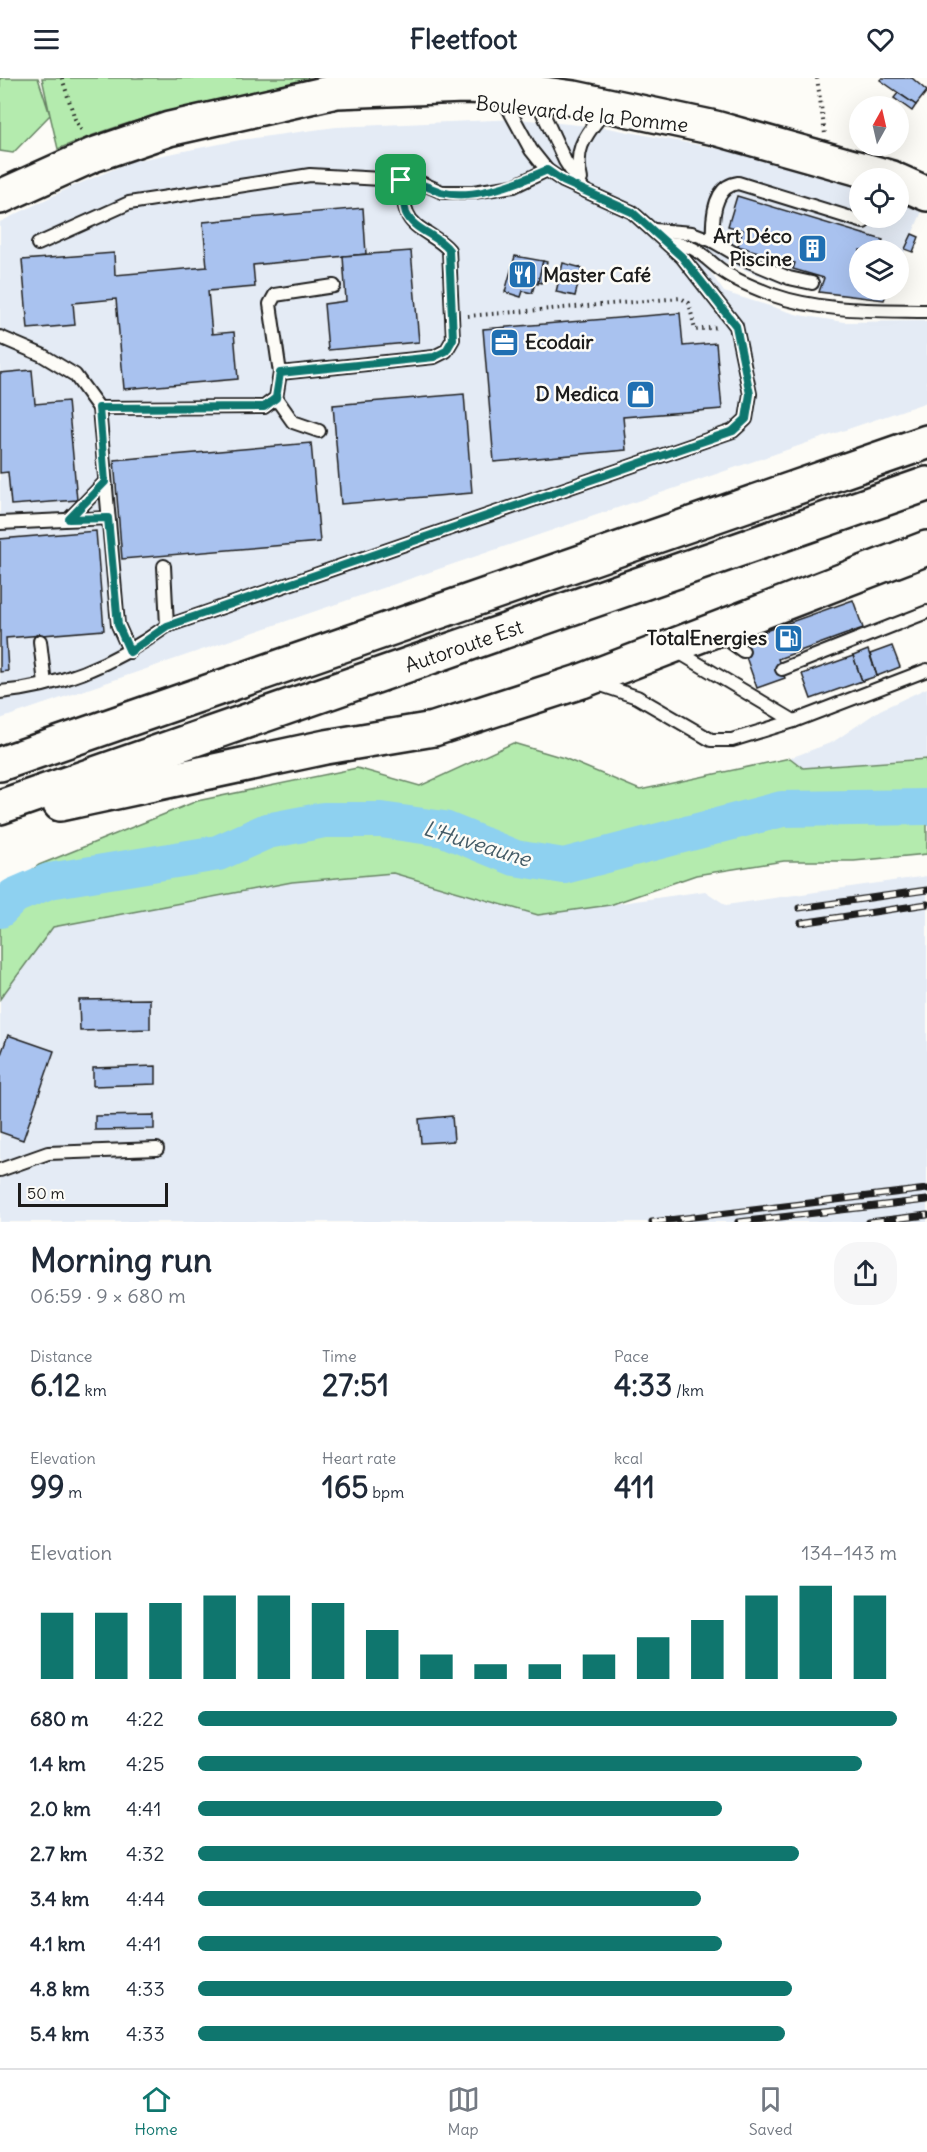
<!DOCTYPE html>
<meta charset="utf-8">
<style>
:root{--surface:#fff;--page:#f6f6f7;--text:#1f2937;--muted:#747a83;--line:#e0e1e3;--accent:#0f766e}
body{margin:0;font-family:Delius,sans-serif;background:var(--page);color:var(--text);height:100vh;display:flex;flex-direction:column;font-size:22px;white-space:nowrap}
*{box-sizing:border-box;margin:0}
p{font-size:20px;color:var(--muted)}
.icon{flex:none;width:33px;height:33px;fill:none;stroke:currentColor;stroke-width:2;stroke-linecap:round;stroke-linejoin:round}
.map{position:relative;height:1144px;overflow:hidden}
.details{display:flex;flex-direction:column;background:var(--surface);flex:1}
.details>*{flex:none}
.needle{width:39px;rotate:8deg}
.buttons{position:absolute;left:849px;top:18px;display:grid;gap:12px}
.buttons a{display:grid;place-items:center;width:60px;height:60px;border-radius:50%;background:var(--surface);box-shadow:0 6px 24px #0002;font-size:30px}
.scale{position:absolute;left:18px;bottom:15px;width:150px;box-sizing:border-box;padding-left:6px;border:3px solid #1c1c1c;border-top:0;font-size:16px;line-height:21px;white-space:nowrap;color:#1c1c1c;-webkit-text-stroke:4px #fdfcf7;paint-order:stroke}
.pin{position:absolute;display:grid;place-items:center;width:51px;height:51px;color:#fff;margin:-26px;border-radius:12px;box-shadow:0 3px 9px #0006}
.round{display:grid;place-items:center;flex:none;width:63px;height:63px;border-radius:24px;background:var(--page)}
.headline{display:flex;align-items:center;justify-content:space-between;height:102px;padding:0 30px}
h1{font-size:33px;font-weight:700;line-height:45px}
.figures{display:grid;grid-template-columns:repeat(3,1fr);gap:9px;height:102px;padding:6px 30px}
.figures div{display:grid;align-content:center}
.figures b{font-size:30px;font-weight:700}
.figures small{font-size:16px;font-weight:400}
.figures p{font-size:16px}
.chart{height:168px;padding:12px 30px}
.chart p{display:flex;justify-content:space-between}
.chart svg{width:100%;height:108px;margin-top:6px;stroke:var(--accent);stroke-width:6}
ul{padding:0 30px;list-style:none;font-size:20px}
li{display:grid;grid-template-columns:96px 72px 1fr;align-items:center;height:45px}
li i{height:15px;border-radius:8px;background:var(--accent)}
header{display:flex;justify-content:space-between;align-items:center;height:78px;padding:0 30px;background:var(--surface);font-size:27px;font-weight:700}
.tabs{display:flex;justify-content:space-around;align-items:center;height:84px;border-top:2px solid var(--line);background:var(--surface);font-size:16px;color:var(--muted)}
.tabs a{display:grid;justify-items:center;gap:3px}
.tabs .active{color:var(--accent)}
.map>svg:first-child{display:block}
.built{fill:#e4ebf5}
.green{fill:#b4ebae;stroke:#688465;stroke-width:1.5}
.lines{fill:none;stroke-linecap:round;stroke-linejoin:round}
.river{stroke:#8ed1f0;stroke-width:36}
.building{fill:#a9c2ef;stroke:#1c1c1c;stroke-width:1.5}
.service-casing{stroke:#1c1c1c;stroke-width:16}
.secondary-casing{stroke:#1c1c1c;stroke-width:38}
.motorway-casing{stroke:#1c1c1c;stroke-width:38}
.path{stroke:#1c1c1c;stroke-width:4;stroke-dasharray:1.5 4.5;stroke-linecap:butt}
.service{stroke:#fdfcf7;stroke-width:12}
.secondary{stroke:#fdfcf7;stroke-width:33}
.motorway{stroke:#fdfcf7;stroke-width:33}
.rail-casing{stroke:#1c1c1c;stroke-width:7}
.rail{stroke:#fdfcf7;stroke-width:4.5;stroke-dasharray:14;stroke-linecap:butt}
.route-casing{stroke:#fff;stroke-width:12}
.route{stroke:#0f766e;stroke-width:8}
.labels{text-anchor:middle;stroke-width:5;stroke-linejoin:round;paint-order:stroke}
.street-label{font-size:20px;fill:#1c1c1c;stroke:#fdfcf7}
.poi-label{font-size:20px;font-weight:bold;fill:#1c1c1c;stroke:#fdfcf7;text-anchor:end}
.water-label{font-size:21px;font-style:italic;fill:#445b66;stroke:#fdfcf7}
</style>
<header><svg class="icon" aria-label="menu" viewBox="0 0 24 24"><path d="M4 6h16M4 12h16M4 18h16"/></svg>Fleetfoot<svg class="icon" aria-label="heart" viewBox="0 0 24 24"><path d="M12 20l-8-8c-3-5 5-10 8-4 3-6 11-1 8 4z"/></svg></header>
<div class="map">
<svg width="927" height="1144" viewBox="0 0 927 1144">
<rect width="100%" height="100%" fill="#fdfcf7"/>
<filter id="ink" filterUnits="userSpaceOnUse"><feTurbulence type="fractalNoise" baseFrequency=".0167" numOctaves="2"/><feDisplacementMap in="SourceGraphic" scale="12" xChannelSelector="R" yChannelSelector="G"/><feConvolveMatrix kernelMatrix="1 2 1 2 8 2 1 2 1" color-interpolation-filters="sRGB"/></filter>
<g filter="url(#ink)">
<g class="built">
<polygon points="519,41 608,50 778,82 859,107 860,140 898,140 899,122 923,131 899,187 898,172 860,172 860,212 888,212 884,222 782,206 724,184 690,165 724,214 799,237 844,244 927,243 927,324 0,641 0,144 69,110 133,83 240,62 336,49"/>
<polygon points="927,610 927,680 803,690 790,680 833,664 880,632"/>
<polygon points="393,795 538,837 705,813 726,827 927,798 927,1144 0,1144 0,921 53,849 292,804"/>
</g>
<g class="green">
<path d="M0 0H38L50 37 42 0H362C257 13 155 29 58 71L50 37 13 75 0 73Z"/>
<polygon points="513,665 564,680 640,712 790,680 803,690 927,681 927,776 854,783 784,783 696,797 610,827 538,837 393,795 292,804 53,849 0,921 0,815 39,787 197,723 357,690 420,708"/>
</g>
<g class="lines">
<polyline class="river" points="0,832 14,818 49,803 218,775 267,753 324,742 381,742 444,751 515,780 564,788 782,731 927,729"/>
</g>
<g class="building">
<polygon points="882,0 912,0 927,13 916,27 880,2"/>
<polygon points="898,15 916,27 912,33 894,20"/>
<polygon points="737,118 883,162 879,172 860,172 860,212 888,212 884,222 819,214 824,200 793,191 795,185 738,168 743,152 728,148"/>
<polygon points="363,130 366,176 253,187 255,209 208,213 212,256 234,254 238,301 124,311 116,221 73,225 75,247 28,251 22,182 114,175 115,197 207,189 203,144"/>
<polygon points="912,156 919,159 913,174 905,171"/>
<polygon points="411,173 419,264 328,272 324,226 346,223 343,178"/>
<polygon points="515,178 543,183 538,206 535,205 532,215 523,213 521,219 505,214"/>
<polygon points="543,183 547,184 541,205 538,204"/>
<polygon points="563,185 582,190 575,218 556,214"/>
<polygon points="680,235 683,268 716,265 722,331 623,339 626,372 494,384 483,251"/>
<polygon points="32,292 35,326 68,323 77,422 11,427 8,394 0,395 0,295"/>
<polygon points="464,316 472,415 341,426 333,327"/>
<polygon points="311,365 320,464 122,481 114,382"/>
<polygon points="96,453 104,552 6,560 8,593 0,594 0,461"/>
<polygon points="853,522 863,550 778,581 785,600 757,610 740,562"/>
<polygon points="892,568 900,589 877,598 870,576"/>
<polygon points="868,572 877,598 862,603 853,578"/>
<polygon points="853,578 862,603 811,621 802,596"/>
<polygon points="150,921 150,951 80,953 79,922"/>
<polygon points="8,957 54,973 23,1062 0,1054 0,979"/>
<polygon points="156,988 156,1006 93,1008 93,990"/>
<polygon points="154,1037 154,1051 95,1052 95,1038"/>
<polygon points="452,1038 454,1063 421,1065 419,1041"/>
</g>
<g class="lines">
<defs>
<g id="service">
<polyline points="541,31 565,83 583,111"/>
<path d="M581 101C574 74 583 60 600 39"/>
<polyline points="654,152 692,155 713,163 744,181 789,200 812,205"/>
<path d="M713 163C712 143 713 108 738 105L864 144"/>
<path d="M669 165C701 167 703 181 727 196 741 205 758 211 773 217 821 234 876 232 927 233"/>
<polyline points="38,166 129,125 310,97 417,103 442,114 473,114 514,108 547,92"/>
<polyline points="0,259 42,277 75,297 99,330 264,329 276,320 280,295 270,226 275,217 334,208"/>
<path d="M280 295 434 279 446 273 453 261 449 172C438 158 413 152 407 135 403 125 402 112 401 102"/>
<polyline points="276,320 293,344 319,353"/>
<polyline points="99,330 118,547 130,574"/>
<polyline points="69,441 105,404"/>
<polyline points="0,445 108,440"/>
<polyline points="164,488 167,548"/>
<polyline points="718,555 743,573"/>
<polyline points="40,563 45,606"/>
<polyline points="675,572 794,643 927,592"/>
<polyline points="782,591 927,534"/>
<polyline points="598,606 637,619 711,662 732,662 794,643"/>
<path d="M0 614C62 609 117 584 167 548L733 353 746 341 750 316 736 248 682 179 632 134 563 103 547 92 531 72 506 26"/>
<polyline points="0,1092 48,1075 157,1071"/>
</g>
<g id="secondary">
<polyline points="898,103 927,116"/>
<polyline points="0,119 93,77 169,51 337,13 464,8 492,9 574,20 715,50 892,100"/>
</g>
<g id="motorway">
<polyline points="0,686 927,364"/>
<polyline points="60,726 326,669 434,651 582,603 927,470"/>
<polyline points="0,729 927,406"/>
</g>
</defs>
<use href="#service" class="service-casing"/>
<use href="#secondary" class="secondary-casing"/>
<use href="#motorway" class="motorway-casing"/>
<g class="path">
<polyline points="62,0 75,41 83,55"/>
<polyline points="817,0 825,56"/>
<polyline points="468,238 681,220 689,225 695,252 718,249"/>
</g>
<use href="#service" class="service"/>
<use href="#secondary" class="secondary"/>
<use href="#motorway" class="motorway"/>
<defs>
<g id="rail">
<polyline points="799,830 927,812"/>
<polyline points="801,845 927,826"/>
<polyline points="652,1144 927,1111"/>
<polyline points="738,1144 927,1122"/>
<polyline points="869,1144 927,1137"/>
</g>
</defs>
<use href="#rail" class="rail-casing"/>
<use href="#rail" class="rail"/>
</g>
</g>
<g class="lines" filter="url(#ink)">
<defs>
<path id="route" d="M547 92 563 103 632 134 682 179 736 248 750 316 746 341 733 353 167 548 130 574 118 547 108 440 69 441 105 404 99 330 264 329 276 320 280 295 434 279 446 273 453 261 449 172C438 157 413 152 406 135 403 125 402 112 401 102 417 103 426 109 441 114 473 123 518 105 547 92Z"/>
</defs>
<use href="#route" class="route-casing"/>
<use href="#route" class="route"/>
</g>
<defs>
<symbol id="building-square" viewBox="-11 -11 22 22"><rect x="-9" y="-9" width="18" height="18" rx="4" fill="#1f6fb2" stroke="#fdfcf7"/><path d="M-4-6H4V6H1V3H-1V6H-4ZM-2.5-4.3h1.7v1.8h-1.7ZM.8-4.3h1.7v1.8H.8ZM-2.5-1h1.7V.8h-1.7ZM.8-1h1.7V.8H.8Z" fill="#fff"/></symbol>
<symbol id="restaurant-square" viewBox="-11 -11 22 22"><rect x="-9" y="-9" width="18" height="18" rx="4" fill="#1f6fb2" stroke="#fdfcf7"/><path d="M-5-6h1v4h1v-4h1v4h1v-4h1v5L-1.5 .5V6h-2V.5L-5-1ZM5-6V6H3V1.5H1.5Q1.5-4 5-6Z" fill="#fff"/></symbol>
<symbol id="office-square" viewBox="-11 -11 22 22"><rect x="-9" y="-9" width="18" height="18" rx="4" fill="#1f6fb2" stroke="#fdfcf7"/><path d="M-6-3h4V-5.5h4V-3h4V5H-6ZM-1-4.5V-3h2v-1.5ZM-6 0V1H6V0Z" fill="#fff"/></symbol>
<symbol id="shop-square" viewBox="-11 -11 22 22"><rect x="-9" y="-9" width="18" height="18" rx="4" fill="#1f6fb2" stroke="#fdfcf7"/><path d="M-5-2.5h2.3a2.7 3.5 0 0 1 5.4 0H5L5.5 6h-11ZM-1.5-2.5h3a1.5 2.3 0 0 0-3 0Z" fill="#fff"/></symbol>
<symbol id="fuel-square" viewBox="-11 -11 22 22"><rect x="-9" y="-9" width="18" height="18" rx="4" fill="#1f6fb2" stroke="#fdfcf7"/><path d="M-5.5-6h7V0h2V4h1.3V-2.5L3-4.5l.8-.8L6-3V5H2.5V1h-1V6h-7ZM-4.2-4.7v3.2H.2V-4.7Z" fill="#fff"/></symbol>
</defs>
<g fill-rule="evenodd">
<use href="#building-square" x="796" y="154" width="33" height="33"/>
<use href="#restaurant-square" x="506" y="180" width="33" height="33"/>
<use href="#office-square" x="488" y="248" width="33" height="33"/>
<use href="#shop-square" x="624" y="300" width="33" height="33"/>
<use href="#fuel-square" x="772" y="544" width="33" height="33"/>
</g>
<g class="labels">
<g class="street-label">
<text transform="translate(582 36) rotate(6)" y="7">Boulevard de la Pomme</text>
<text transform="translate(464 568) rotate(-19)" y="7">Autoroute Est</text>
</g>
<g class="poi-label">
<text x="792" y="165">Art Déco<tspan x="792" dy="23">Piscine</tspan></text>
<text x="543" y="204" text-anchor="start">Master Café</text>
<text x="525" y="271" text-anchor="start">Ecodair</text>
<text x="619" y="323">D Medica</text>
<text x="767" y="567">TotalEnergies</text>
</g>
<g class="water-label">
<text transform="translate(477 766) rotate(17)" y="7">L'Huveaune</text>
</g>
</g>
</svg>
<div class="buttons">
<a><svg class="needle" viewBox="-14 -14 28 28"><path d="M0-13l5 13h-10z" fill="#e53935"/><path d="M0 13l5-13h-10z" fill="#747a83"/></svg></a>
<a><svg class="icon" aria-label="locate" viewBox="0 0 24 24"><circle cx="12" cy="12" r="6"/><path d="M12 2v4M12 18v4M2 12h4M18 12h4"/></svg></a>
<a><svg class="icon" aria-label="layers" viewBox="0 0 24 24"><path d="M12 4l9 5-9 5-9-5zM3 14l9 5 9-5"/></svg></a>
</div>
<div class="scale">50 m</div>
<div class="pin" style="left:401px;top:102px;background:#1e9e55"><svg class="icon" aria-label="arrive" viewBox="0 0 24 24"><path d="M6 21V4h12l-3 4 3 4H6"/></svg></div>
</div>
<section class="details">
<div class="headline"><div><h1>Morning run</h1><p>06:59 · 9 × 680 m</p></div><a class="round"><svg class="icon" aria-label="share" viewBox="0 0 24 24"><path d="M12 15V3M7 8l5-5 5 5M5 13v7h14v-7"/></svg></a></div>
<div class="figures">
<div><p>Distance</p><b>6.12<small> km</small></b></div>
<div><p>Time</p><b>27:51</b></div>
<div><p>Pace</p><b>4:33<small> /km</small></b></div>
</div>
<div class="figures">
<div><p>Elevation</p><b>99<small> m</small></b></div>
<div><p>Heart rate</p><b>165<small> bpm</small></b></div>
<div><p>kcal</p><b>411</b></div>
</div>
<div class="chart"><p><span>Elevation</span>134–143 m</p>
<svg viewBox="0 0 160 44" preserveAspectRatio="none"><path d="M5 44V17M15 44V17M25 44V13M35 44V10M45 44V10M55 44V13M65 44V24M75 44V34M85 44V38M95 44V38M105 44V34M115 44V27M125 44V20M135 44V10M145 44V6M155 44V10"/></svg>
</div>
<ul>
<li><b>680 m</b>4:22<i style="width:100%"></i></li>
<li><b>1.4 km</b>4:25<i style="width:95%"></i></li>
<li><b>2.0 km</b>4:41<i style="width:75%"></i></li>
<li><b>2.7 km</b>4:32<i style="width:86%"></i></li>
<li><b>3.4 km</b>4:44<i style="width:72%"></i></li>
<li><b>4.1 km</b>4:41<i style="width:75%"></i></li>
<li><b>4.8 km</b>4:33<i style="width:85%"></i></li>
<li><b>5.4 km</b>4:33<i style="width:84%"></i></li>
</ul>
</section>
<nav class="tabs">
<a class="active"><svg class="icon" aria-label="home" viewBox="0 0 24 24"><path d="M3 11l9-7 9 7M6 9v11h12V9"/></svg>Home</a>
<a><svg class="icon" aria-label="map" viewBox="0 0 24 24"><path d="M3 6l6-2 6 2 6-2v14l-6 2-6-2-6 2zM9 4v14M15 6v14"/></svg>Map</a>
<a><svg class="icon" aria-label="saved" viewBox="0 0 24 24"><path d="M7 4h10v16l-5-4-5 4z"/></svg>Saved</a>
</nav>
